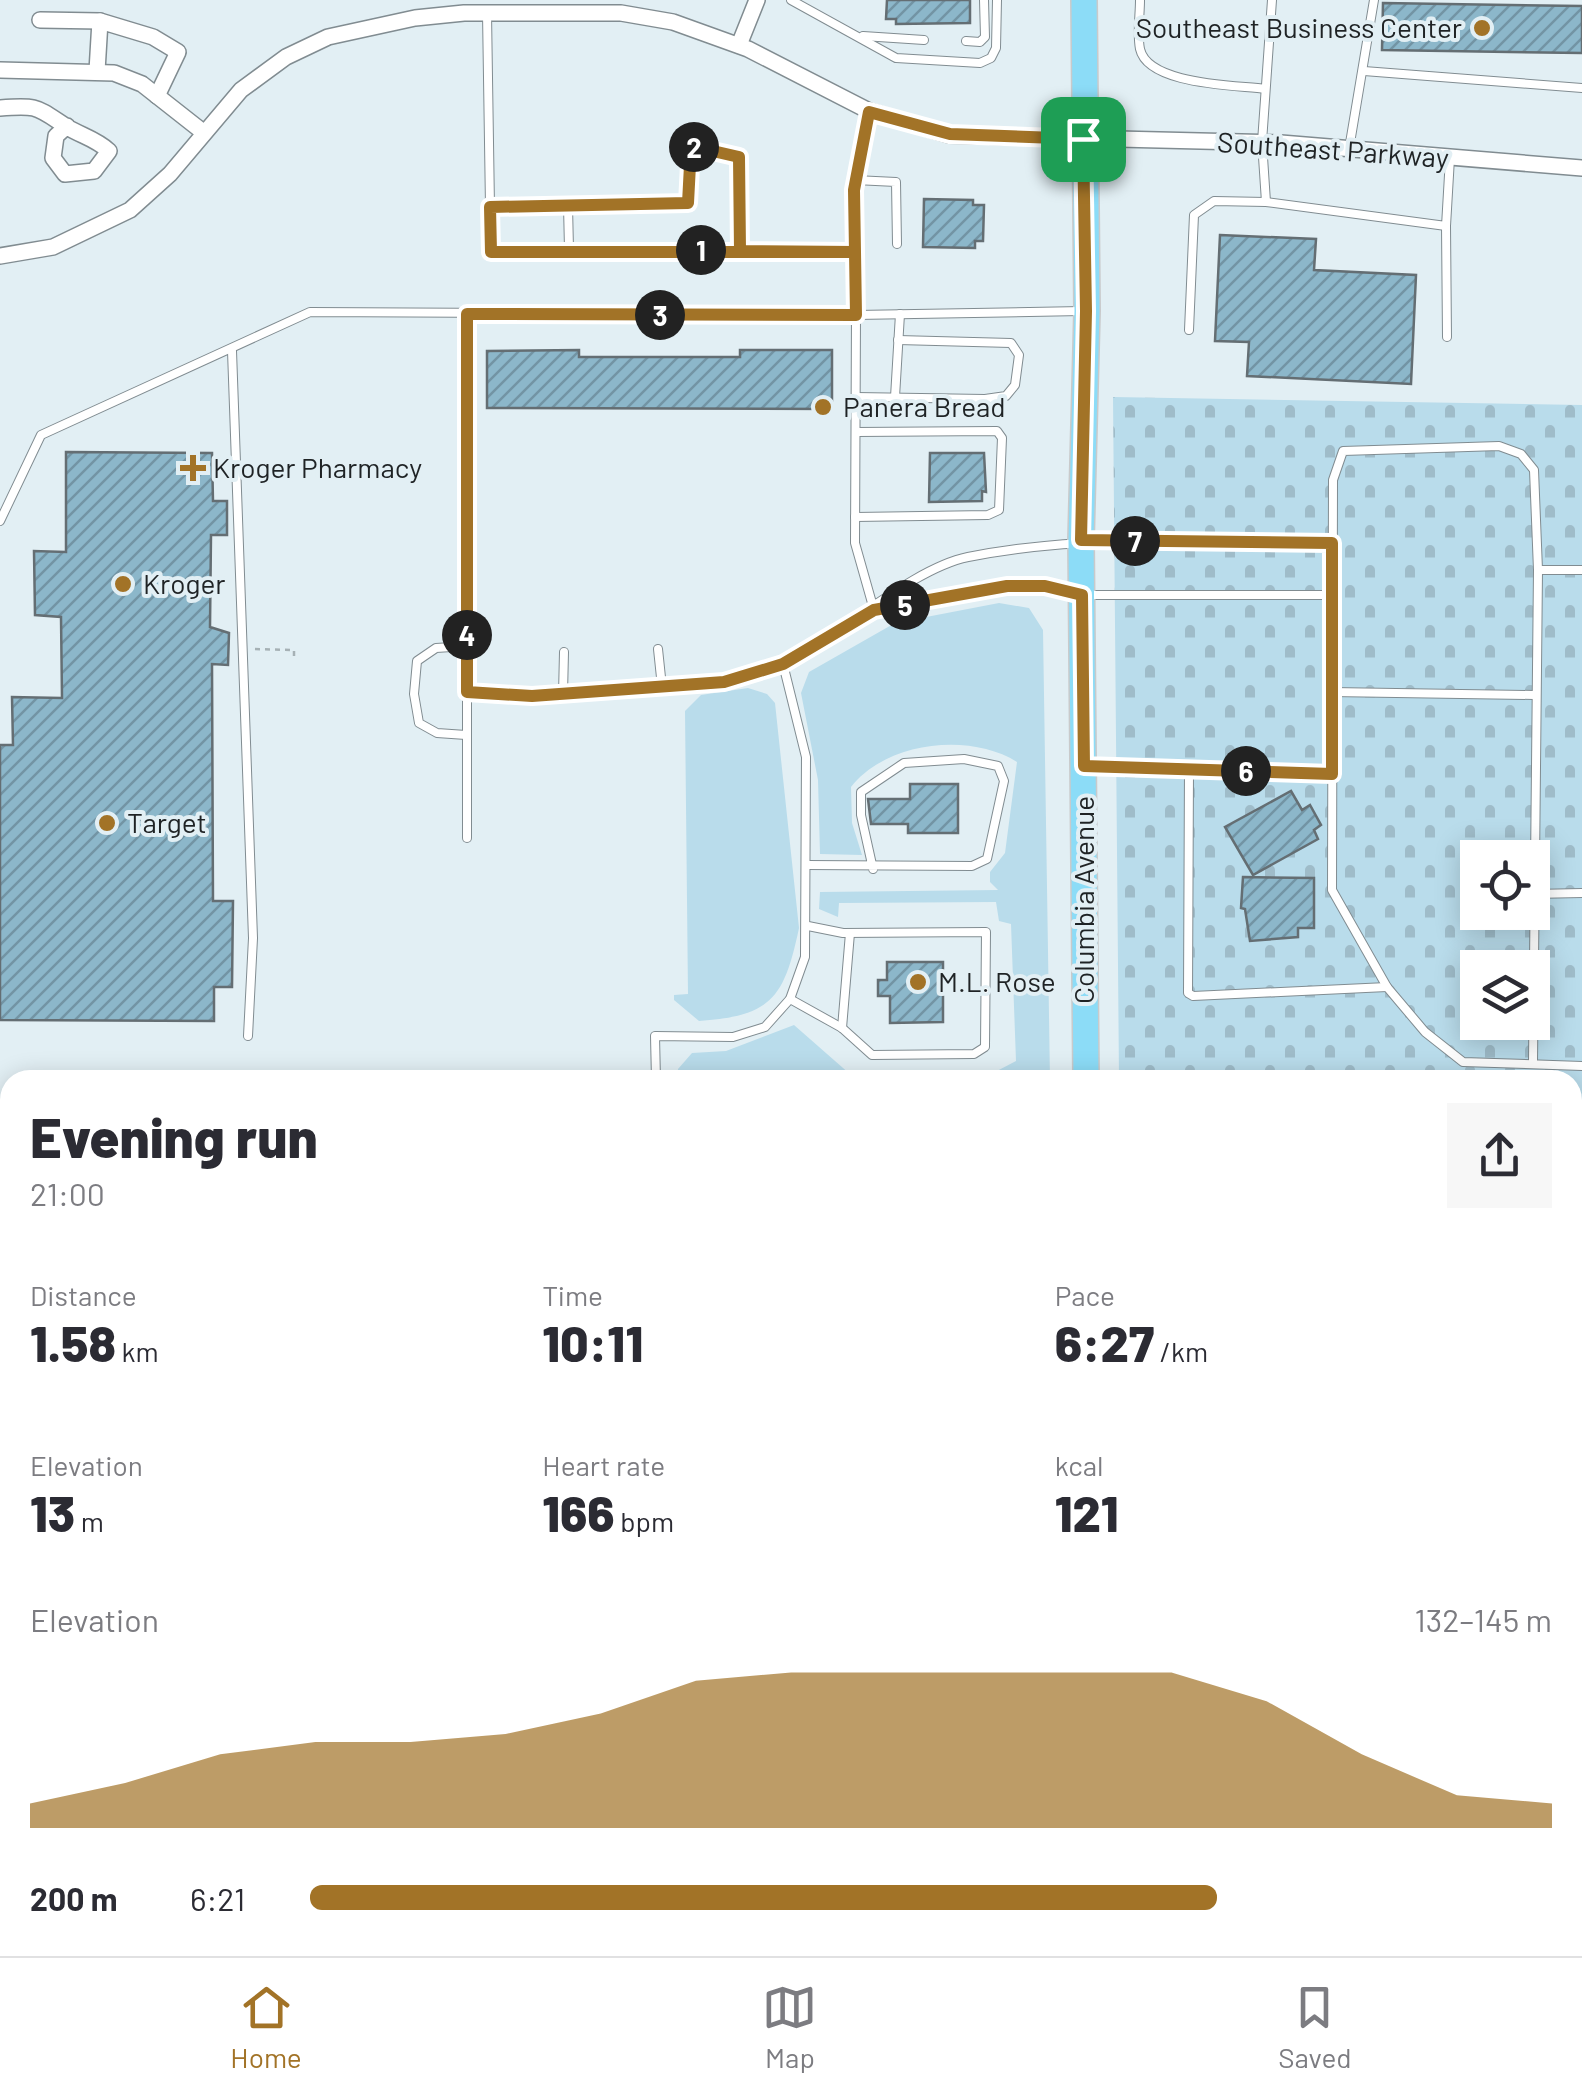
<!DOCTYPE html>
<meta charset="utf-8">
<style>
:root{--surface:#fff;--page:#f7f7f7;--text:#2b2b33;--muted:#7c7c81;--line:#e1e1e2;--accent:#a27327}
body{margin:0;font-family:Barlow,sans-serif;background:var(--page);color:var(--text);height:100vh;display:flex;flex-direction:column;font-size:38px;white-space:nowrap}
*{box-sizing:border-box;margin:0}
p{font-size:32px;color:var(--muted)}
.icon{flex:none;width:55px;height:55px;fill:none;stroke:currentColor;stroke-width:2;stroke-linecap:round;stroke-linejoin:round}
.map{position:relative;flex:1;overflow:hidden}
.side{position:absolute;left:0px;top:1070px;width:1582px;height:888px;display:flex;flex-direction:column;background:var(--surface);border-radius:30px 30px 0 0;box-shadow:0 5px 25px #0003}
.side>*{flex:none}
.controls{position:absolute;left:1460px;top:840px;display:grid;gap:20px}
.controls a{display:grid;place-items:center;width:90px;height:90px;border-radius:0px;background:var(--surface);box-shadow:0 5px 25px #0003;font-size:50px}
.pin{position:absolute;display:grid;place-items:center;width:85px;height:85px;color:#fff;margin:-42px;border-radius:20px;box-shadow:0 5px 15px #0006}
.km{position:absolute;width:50px;height:50px;margin:-25px;border-radius:50%;background:#222;color:#fff;font-size:28px;line-height:50px;text-align:center}
.round{display:grid;place-items:center;flex:none;width:105px;height:105px;border-radius:0px;background:var(--page)}
.overview{display:flex;align-items:center;justify-content:space-between;height:170px;padding:0 30px}
h1{font-size:55px;font-weight:800;line-height:75px}
.stats{display:grid;grid-template-columns:repeat(3,1fr);gap:15px;height:170px;padding:10px 30px}
.stats div{display:grid;align-content:center}
.stats b{font-size:50px;font-weight:800}
.stats small{font-size:28px;font-weight:400}
.stats p{font-size:28px}
.chart{height:280px;padding:20px 30px}
.chart p{display:flex;justify-content:space-between}
.chart svg{width:100%;height:180px;margin-top:10px;fill:var(--accent);opacity:.7}
ul{padding:0 30px;list-style:none;font-size:32px}
li{display:grid;grid-template-columns:160px 120px 1fr;align-items:center;height:75px}
li i{height:25px;border-radius:12px;background:var(--accent)}
.dock{display:flex;justify-content:space-around;align-items:center;height:140px;border-top:2px solid var(--line);background:var(--surface);font-size:28px;color:var(--muted)}
.dock a{display:grid;justify-items:center;gap:5px}
.dock .active{color:var(--accent)}
.map>svg:first-child{display:block}
.grass{fill:#b9dceb}
.forest{fill:url(#forest-firs)}
.cemetery{fill:url(#cemetery-stones);fill-rule:evenodd}
.park{fill:url(#park-tufts)}
.building{fill:url(#building-hatch);stroke:#646e73;stroke-width:2.5}
.lines{fill:none;stroke-linecap:round;stroke-linejoin:round}
.lane-casing{stroke:#818c91;stroke-width:10}
.street-casing{stroke:#818c91;stroke-width:18}
.primary-casing{stroke:#c9cacb;stroke-width:28}
.path{stroke:#a6b1b5;stroke-width:2.5;stroke-dasharray:5 5;stroke-linecap:butt}
.lane{stroke:#fff;stroke-width:8}
.street{stroke:#fff;stroke-width:15}
.primary{stroke:#8cdcf7;stroke-width:25}
.route-casing{stroke:#fff;stroke-width:20}
.route{stroke:#a27327;stroke-width:12}
.poi-dot{fill:#a27327;stroke:#e2eff4;stroke-width:4}
.labels{text-anchor:middle;stroke-width:8;stroke-linejoin:round;paint-order:stroke}
.poi-label{font-size:28px;fill:#1f2325;stroke:#e2eff4;text-anchor:start}
.street-label{font-size:28px;fill:#1f2325;stroke:#e2eff4}
</style>
<div class="map">
<svg width="1582" height="1956" viewBox="0 0 1582 1956">
<defs>
<pattern id="forest-firs" width="22" height="20" patternUnits="userSpaceOnUse" patternTransform="scale(2.5)"><rect width="22" height="20" fill="#b9dceb"/><path d="M5 1l3.5 6h-7zM16 11l3.5 6h-7z" fill="#9fbcc9"/></pattern>
<pattern id="cemetery-stones" width="16" height="16" patternUnits="userSpaceOnUse" patternTransform="scale(2.5)"><rect width="16" height="16" fill="#b9dceb"/><path d="M2 7V4a2 2 0 0 1 4 0v3zM10 15v-3a2 2 0 0 1 4 0v3z" fill="#9fbcc9"/></pattern>
<pattern id="park-tufts" width="24" height="20" patternUnits="userSpaceOnUse" patternTransform="scale(2.5)"><rect width="24" height="20" fill="#b9dceb"/><path d="M3 7l-1-3M5 7V3M7 7l1-3M15 17l-1-3M17 17v-4M19 17l1-3" fill="none" stroke="#9fbcc9"/></pattern>
<pattern id="building-hatch" width="6" height="6" patternUnits="userSpaceOnUse" patternTransform="scale(2.5)"><rect width="6" height="6" fill="#8cb7ca"/><path d="M-1 1l2-2M0 6l6-6M5 7l2-2" fill="none" stroke="#7294a4"/></pattern>
</defs>
<rect width="100%" height="100%" fill="#e2eff4"/>
<g class="grass">
<path d="M999 603 1029 608 1043 630 1050 1080H946L995 1072 1016 1061 1011 924 999 921 996 902 839 903 838 917 819 909 820 892 998 890 990 882V872L1005 853 1017 762C969 732 886 742 851 787L852 823 862 855 820 854 818 780 801 693 809 672 895 623Z"/>
<path d="M748 688 767 694 775 703 799 928C784 999 771 1016 699 1021L674 1000V995L688 994 685 711 701 695Z"/>
<polygon points="794,1025 851,1075 868,1080 677,1080 678,1069 692,1053 726,1051"/>
<polygon points="1573,1264 1582,1265 1582,1450 1573,1449"/>
</g>
<polygon class="forest" points="1573,1473 1582,1474 1582,1956 1179,1956 1181,1948 1572,1948"/>
<path class="cemetery" d="M1113 397 1582 405V1123H1573L1572 1080H1119ZM1478 858H1532V912H1478ZM1478 968H1532V1022H1478Z"/>
<polygon class="park" points="0,1196 10,1197 10,1948 1061,1948 1061,1956 0,1956"/>
<g class="building">
<polygon points="887,0 970,0 970,23 896,24 896,19 886,19"/>
<polygon points="1383,3 1582,6 1582,53 1382,50"/>
<polygon points="924,199 973,200 973,205 984,205 983,241 975,241 975,248 923,247"/>
<polygon points="1220,235 1316,239 1314,270 1416,275 1411,384 1247,376 1249,342 1215,341"/>
<polygon points="579,350 579,357 740,357 740,350 832,350 832,409 487,408 487,351"/>
<polygon points="66,452 212,453 213,501 227,501 227,535 211,535 210,627 229,633 228,665 212,664 213,901 233,901 232,987 214,987 214,1021 0,1020 0,745 13,745 12,697 62,698 61,617 35,615 34,551 66,552"/>
<polygon points="930,453 984,453 986,492 982,491 982,501 929,502"/>
<polygon points="910,784 958,784 958,833 908,833 908,824 871,824 868,799 910,799"/>
<polygon points="1291,791 1302,810 1310,805 1321,825 1314,830 1318,839 1253,875 1225,827"/>
<polygon points="1243,877 1314,878 1314,928 1298,928 1298,937 1250,941 1245,909 1241,908"/>
<polygon points="887,962 943,962 943,1022 890,1023 890,996 878,996 878,980 887,980"/>
</g>
<g class="lines">
<defs>
<g id="lane">
<polyline points="791,0 896,58 980,63 991,58 996,48 997,0"/>
<path d="M1140 0C1140 15 1137 34 1140 49 1148 85 1236 85 1265 89"/>
<polyline points="487,13 490,207 568,206 569,249 491,251 490,207"/>
<polyline points="863,36 924,40"/>
<polyline points="966,41 980,42 985,37 984,0"/>
<polyline points="1364,71 1582,88"/>
<polyline points="1349,149 1374,0"/>
<polyline points="855,180 896,182 897,244"/>
<polyline points="1266,202 1446,226 1450,158"/>
<polyline points="568,206 688,203 691,146 739,157 740,251"/>
<polyline points="1446,226 1447,337"/>
<polyline points="569,249 855,252"/>
<path d="M467 314V692C548 697 711 696 783 663 840 637 910 569 968 557 1088 533 1210 542 1332 543"/>
<polyline points="856,315 855,543 874,610"/>
<polyline points="1189,330 1194,215 1214,201 1266,202 1262,142 1272,0"/>
<polyline points="232,351 253,938 248,1036"/>
<polyline points="856,397 985,399 1006,396 1015,385 1019,355 1011,343 898,340"/>
<polyline points="895,397 900,314"/>
<polyline points="855,517 988,515 999,510 1002,438 997,431 856,432"/>
<polyline points="0,521 41,435 310,312 856,315 1082,311"/>
<polyline points="1538,570 1582,570"/>
<path d="M878 609C949 599 1011 577 1082 595H1331"/>
<polyline points="658,649 662,687"/>
<polyline points="467,692 467,838"/>
<polyline points="1331,692 1534,695"/>
<polyline points="563,694 564,652"/>
<polyline points="466,735 437,733 419,723 414,694 417,661 436,648 467,646"/>
<polyline points="1088,766 1332,774"/>
<polyline points="1189,769 1188,993 1193,996 1387,987"/>
<polyline points="807,865 972,866 987,859 1004,781 998,766 964,759 904,763 861,792 861,815 873,869"/>
<polyline points="1533,894 1582,893"/>
<polyline points="790,999 842,1028 872,1055 974,1054 985,1047 986,932 843,933 808,926"/>
<polyline points="842,1028 850,933"/>
<polyline points="1533,1062 1538,570 1534,470 1521,454 1499,446 1343,451 1333,480 1332,890 1387,987 1425,1032 1463,1062 1582,1066"/>
<polyline points="656,1080 655,1036 733,1037 765,1027 790,999 805,957 806,757 783,664"/>
</g>
<g id="street">
<polyline points="40,20 100,21"/>
<polyline points="739,45 757,0"/>
<polyline points="0,70 114,73 142,84 203,132"/>
<polyline points="97,71 100,21 153,37 178,52 157,96"/>
<path d="M0 108C39 105 36 107 67 127 82 136 96 139 109 151L94 171 65 174 53 158 56 136 67 126"/>
<polyline points="0,256 53,247 130,210 170,174 241,90 286,57 328,37 415,18 464,13 621,13 673,22 748,49 869,111 949,135 1281,143 1582,168"/>
<polyline points="856,315 854,190 869,111"/>
<polyline points="0,1191 10,1191"/>
</g>
<g id="primary">
<polyline points="1084,0 1087,311 1081,540 1086,1080"/>
<polyline points="1572,1181 1582,1182"/>
<polyline points="1073,1956 1074,1948"/>
</g>
</defs>
<use href="#lane" class="lane-casing"/>
<use href="#street" class="street-casing"/>
<use href="#primary" class="primary-casing"/>
<g class="path">
<polyline points="255,649 294,650 294,660"/>
<polyline points="0,1603 10,1595"/>
<polyline points="0,1748 10,1749"/>
<polyline points="0,1925 10,1924"/>
<polyline points="823,1948 853,1954 855,1948"/>
<polyline points="905,1948 912,1956"/>
<polyline points="948,1948 957,1956"/>
<polyline points="964,1956 970,1948"/>
</g>
<use href="#lane" class="lane"/>
<use href="#street" class="street"/>
<use href="#primary" class="primary"/>
</g>
<g class="lines">
<defs>
<polyline id="route" points="1083,139 950,134 869,112 854,190 855,252 491,252 490,207 688,203 691,146 739,157 740,251 855,252 856,315 467,314 467,692 532,696 724,682 783,664 874,610 1007,586 1045,586 1082,595 1084,766 1332,774 1332,543 1081,540 1086,311 1083,139"/>
</defs>
<use href="#route" class="route-casing"/>
<use href="#route" class="route"/>
</g>
<g class="poi-dot">
<circle cx="1482" cy="28" r="10"/>
<circle cx="823" cy="407" r="10"/>
<path d="M188 453h10v10h10v10h-10v10h-10v-10h-10v-10h10z"/>
<circle cx="123" cy="584" r="10"/>
<circle cx="107" cy="823" r="10"/>
<circle cx="918" cy="982" r="10"/>
</g>
<g class="labels">
<g class="poi-label">
<text x="1462" y="38" text-anchor="end">Southeast Business Center</text>
<text x="843" y="417">Panera Bread</text>
<text x="213" y="478">Kroger Pharmacy</text>
<text x="143" y="594">Kroger</text>
<text x="127" y="833">Target</text>
<text x="938" y="992">M.L. Rose</text>
</g>
<g class="street-label">
<text transform="translate(1333 150) rotate(4)" y="10">Southeast Parkway</text>
<text transform="translate(1084 900) rotate(-90)" y="10">Columbia Avenue</text>
</g>
</g>
</svg>
<div class="controls">
<a><svg class="icon" aria-label="locate" viewBox="0 0 24 24"><circle cx="12" cy="12" r="6"/><path d="M12 2v4M12 18v4M2 12h4M18 12h4"/></svg></a>
<a><svg class="icon" aria-label="layers" viewBox="0 0 24 24"><path d="M12 4l9 5-9 5-9-5zM3 14l9 5 9-5"/></svg></a>
</div>
<div class="pin" style="left:1083px;top:139px;background:#1e9e55"><svg class="icon" aria-label="arrive" viewBox="0 0 24 24"><path d="M6 21V4h12l-3 4 3 4H6"/></svg></div>
<b class="km" style="left:701px;top:250px">1</b>
<b class="km" style="left:694px;top:147px">2</b>
<b class="km" style="left:660px;top:315px">3</b>
<b class="km" style="left:467px;top:635px">4</b>
<b class="km" style="left:905px;top:605px">5</b>
<b class="km" style="left:1246px;top:771px">6</b>
<b class="km" style="left:1135px;top:541px">7</b>
<section class="side">
<div class="overview"><div><h1>Evening run</h1><p>21:00</p></div><a class="round"><svg class="icon" aria-label="share" viewBox="0 0 24 24"><path d="M12 15V3M7 8l5-5 5 5M5 13v7h14v-7"/></svg></a></div>
<div class="stats">
<div><p>Distance</p><b>1.58<small> km</small></b></div>
<div><p>Time</p><b>10:11</b></div>
<div><p>Pace</p><b>6:27<small> /km</small></b></div>
</div>
<div class="stats">
<div><p>Elevation</p><b>13<small> m</small></b></div>
<div><p>Heart rate</p><b>166<small> bpm</small></b></div>
<div><p>kcal</p><b>121</b></div>
</div>
<div class="chart"><p><span>Elevation</span>132–145 m</p>
<svg viewBox="0 0 160 44" preserveAspectRatio="none"><path d="M0 44V38L10 33L20 26L30 23L40 23L50 21L60 16L70 8L80 6L90 6L100 6L110 6L120 6L130 13L140 26L150 36L160 38V44z"/></svg>
</div>
<ul>
<li><b>200 m</b>6:21<i style="width:73%"></i></li>
</ul>
</section>
</div>
<nav class="dock">
<a class="active"><svg class="icon" aria-label="home" viewBox="0 0 24 24"><path d="M3 11l9-7 9 7M6 9v11h12V9"/></svg>Home</a>
<a><svg class="icon" aria-label="map" viewBox="0 0 24 24"><path d="M3 6l6-2 6 2 6-2v14l-6 2-6-2-6 2zM9 4v14M15 6v14"/></svg>Map</a>
<a><svg class="icon" aria-label="saved" viewBox="0 0 24 24"><path d="M7 4h10v16l-5-4-5 4z"/></svg>Saved</a>
</nav>
